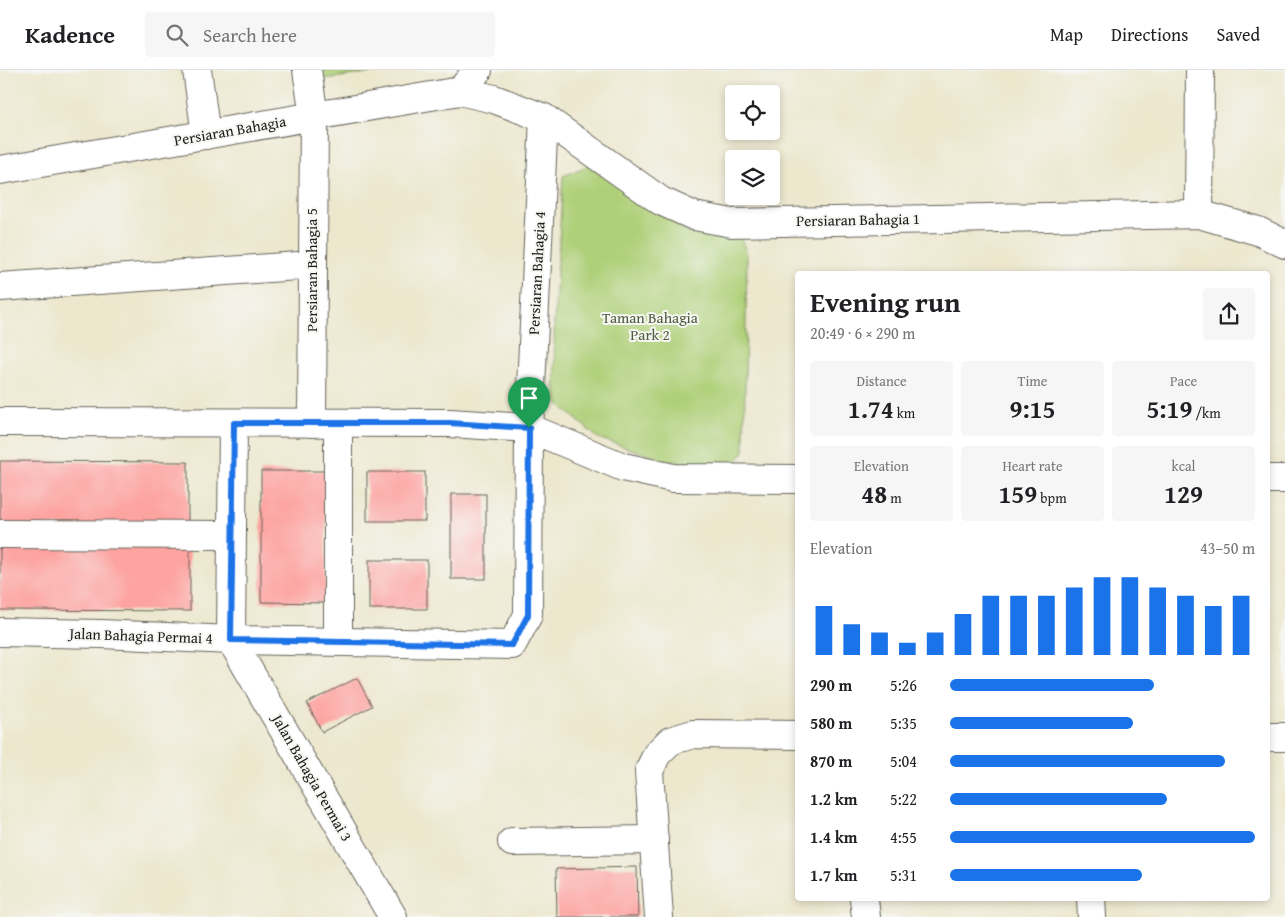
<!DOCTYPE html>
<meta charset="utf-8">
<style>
:root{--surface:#fff;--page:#f6f6f6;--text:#202124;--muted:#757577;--line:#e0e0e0;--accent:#1a73e8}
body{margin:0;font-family:"Gentium Book Plus",serif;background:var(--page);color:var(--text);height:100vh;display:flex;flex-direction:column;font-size:19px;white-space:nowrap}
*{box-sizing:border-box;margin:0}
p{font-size:16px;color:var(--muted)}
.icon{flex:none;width:28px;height:28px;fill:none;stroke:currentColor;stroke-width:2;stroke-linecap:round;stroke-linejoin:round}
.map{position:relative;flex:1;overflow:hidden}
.side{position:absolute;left:795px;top:201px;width:475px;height:630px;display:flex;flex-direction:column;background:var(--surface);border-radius:5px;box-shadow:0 2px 8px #0003}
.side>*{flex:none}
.controls{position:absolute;left:725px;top:15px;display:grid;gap:10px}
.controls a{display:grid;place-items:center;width:55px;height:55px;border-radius:5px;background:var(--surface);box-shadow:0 2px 8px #0003;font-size:25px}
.pin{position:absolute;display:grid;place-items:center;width:42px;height:42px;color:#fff;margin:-51px -21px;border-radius:50% 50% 50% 0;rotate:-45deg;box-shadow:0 0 5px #0007}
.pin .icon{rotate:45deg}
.round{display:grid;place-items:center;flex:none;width:52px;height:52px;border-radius:5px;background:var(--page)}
.headline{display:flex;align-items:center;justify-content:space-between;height:85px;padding:0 15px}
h1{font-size:28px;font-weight:700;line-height:38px}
.figures{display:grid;grid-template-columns:repeat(3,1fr);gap:8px;height:85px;padding:5px 15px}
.figures div{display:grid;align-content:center;border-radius:5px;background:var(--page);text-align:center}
.figures b{font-size:25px;font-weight:700}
.figures small{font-size:14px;font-weight:400}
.figures p{font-size:14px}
.chart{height:140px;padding:10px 15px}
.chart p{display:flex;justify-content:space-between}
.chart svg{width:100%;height:90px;margin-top:5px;stroke:var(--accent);stroke-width:6}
ul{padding:0 15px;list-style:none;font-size:16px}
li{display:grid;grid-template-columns:80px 60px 1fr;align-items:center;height:38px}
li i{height:12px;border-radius:6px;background:var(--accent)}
header{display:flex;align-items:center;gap:30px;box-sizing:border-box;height:70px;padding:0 25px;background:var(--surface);border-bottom:1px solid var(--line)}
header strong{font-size:24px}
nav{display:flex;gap:28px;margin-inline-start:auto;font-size:18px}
.search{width:350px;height:45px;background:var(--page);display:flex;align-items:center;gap:12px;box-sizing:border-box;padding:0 18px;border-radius:5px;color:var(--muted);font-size:19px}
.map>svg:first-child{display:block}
.green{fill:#afd079;stroke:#66764a}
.building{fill:#fda3a0}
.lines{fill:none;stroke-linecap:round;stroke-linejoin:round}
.minor-casing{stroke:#65635a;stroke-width:30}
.minor{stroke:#fff;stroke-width:28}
.route-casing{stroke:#fff;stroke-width:10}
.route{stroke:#1a73e8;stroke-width:6}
.labels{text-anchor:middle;stroke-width:4;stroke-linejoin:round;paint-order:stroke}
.street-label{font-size:15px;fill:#1c1c1c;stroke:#f6f6f2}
.park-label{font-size:15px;fill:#4f5b3d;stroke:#f6f6f2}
</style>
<header>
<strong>Kadence</strong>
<div class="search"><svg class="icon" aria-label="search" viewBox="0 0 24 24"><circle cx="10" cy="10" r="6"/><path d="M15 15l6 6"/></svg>Search here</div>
<nav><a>Map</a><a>Directions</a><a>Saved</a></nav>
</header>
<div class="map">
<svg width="1285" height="847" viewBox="0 0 1285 847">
<rect width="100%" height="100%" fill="#f6f6f2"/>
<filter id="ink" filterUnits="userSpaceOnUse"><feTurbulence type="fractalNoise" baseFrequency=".02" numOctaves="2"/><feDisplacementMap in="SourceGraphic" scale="10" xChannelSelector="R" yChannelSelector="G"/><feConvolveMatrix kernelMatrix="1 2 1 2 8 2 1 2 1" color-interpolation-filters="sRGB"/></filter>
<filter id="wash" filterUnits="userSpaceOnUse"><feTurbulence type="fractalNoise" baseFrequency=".0096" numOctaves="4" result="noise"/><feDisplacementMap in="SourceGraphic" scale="20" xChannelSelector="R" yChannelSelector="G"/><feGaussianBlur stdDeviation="1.12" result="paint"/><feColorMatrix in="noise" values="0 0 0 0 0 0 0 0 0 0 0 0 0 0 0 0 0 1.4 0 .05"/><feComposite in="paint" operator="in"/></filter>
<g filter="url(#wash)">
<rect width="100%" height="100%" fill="#ece7cd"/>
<g class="green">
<polygon points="315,0 395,0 316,10"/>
<polygon points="589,95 688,162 740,166 747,184 744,381 734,395 695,394 667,391 598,368 555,331 554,254 563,106"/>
</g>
<g id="blocks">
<g class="building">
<polygon points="0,391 188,392 188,456 0,456"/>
<polygon points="261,401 326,401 326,533 261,532"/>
<rect x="367" y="402" width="58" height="49"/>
<rect x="451" y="424" width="35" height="85"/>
<polygon points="0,476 190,476 190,541 0,540"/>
<rect x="369" y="490" width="58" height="49"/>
<polygon points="357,608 372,636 322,662 307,633"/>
<polygon points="637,797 638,847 557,847 556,799"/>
</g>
</g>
</g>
<g filter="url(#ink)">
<use href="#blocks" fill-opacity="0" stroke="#65635a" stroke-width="1"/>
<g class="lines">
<defs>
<g id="minor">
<polyline points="197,0 206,65"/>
<polyline points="307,0 314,46 312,353"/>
<polyline points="460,21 478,0"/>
<polyline points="0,100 460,21 494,29 544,48 661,131 694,146 732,153 1199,144 1258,161 1285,174"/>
<polyline points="1199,144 1200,0"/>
<polyline points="0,217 312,195"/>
<polyline points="0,352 450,353 529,358 623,397 673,408 798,409"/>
<polyline points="233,353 231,570 393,847"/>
<polyline points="1268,409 1285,409"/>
<polyline points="0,464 232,465"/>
<polyline points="0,562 102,564 231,570 512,575 528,545 529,358 544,48"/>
<polyline points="338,571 338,353"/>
<polyline points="1268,667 1285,667"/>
<polyline points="512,772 654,770"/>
<polyline points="864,829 866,847"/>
<polyline points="1091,829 1092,847"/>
<polyline points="659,847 649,701 657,684 670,671 693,664 798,665"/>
</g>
</defs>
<use href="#minor" class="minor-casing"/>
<use href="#minor" class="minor"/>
</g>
</g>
<g class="lines" filter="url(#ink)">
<defs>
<polygon id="route" points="234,353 450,353 529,358 528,545 512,575 231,570"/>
</defs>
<use href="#route" class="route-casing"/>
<use href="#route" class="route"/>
</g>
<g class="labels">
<g class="street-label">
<text transform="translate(230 61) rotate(-10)" y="5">Persiaran Bahagia</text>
<text transform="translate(858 150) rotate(-1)" y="5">Persiaran Bahagia 1</text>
<text transform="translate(312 200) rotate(-90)" y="5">Persiaran Bahagia 5</text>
<text transform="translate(537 203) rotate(-87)" y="5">Persiaran Bahagia 4</text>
<text transform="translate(141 566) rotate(2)" y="5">Jalan Bahagia Permai 4</text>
<text transform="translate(312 708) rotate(60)" y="5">Jalan Bahagia Permai 3</text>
</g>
<g class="park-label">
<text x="650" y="253">Taman Bahagia<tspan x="650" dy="17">Park 2</tspan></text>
</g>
</g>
</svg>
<div class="controls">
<a><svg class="icon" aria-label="locate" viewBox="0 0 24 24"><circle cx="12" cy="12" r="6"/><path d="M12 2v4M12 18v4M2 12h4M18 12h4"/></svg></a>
<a><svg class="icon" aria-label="layers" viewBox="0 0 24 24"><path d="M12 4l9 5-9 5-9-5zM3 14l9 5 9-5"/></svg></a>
</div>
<div class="pin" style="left:529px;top:358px;background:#1e9e55"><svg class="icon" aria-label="arrive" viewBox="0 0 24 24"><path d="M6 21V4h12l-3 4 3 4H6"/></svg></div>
<section class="side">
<div class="headline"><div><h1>Evening run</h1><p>20:49 · 6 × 290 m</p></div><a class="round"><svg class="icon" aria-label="share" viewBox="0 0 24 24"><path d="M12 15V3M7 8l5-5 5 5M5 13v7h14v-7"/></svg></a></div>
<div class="figures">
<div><p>Distance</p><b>1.74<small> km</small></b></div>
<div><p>Time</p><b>9:15</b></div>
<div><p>Pace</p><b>5:19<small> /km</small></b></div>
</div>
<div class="figures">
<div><p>Elevation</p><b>48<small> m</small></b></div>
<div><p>Heart rate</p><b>159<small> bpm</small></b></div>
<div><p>kcal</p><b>129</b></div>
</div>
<div class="chart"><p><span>Elevation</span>43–50 m</p>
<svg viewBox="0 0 160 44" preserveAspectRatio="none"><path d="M5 44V20M15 44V29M25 44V33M35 44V38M45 44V33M55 44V24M65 44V15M75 44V15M85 44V15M95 44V11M105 44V6M115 44V6M125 44V11M135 44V15M145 44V20M155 44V15"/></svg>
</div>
<ul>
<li><b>290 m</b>5:26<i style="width:67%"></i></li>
<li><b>580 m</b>5:35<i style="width:60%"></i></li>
<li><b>870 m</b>5:04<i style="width:90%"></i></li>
<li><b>1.2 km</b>5:22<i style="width:71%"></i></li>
<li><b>1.4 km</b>4:55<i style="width:100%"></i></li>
<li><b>1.7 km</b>5:31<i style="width:63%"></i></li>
</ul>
</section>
</div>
